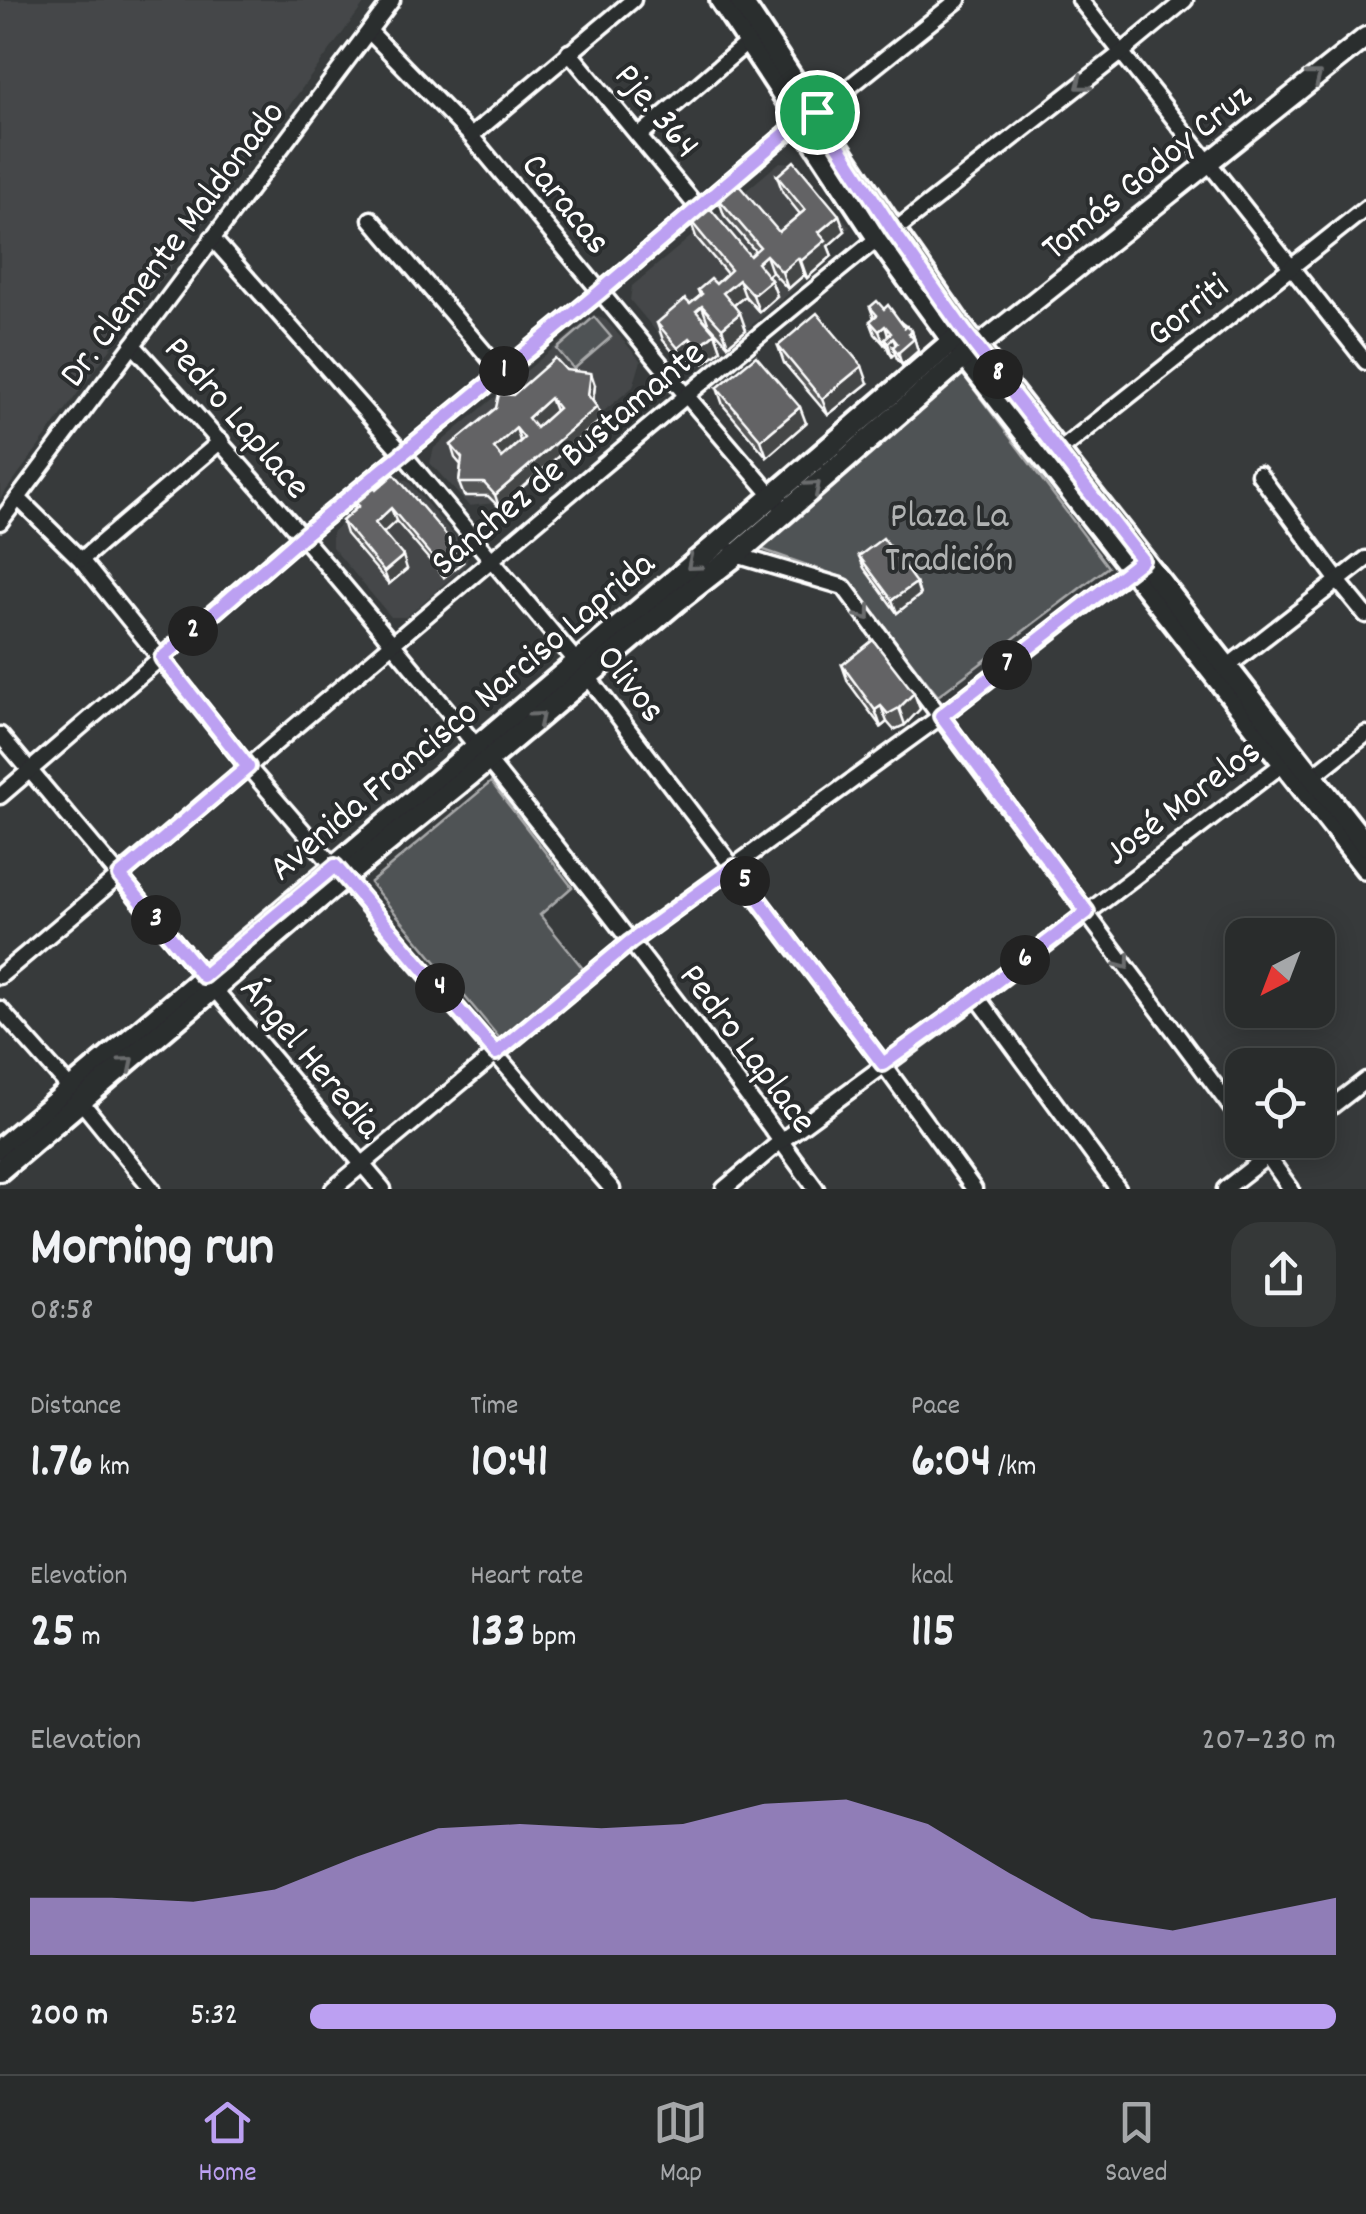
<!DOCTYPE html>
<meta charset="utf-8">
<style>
:root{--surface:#292c2c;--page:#353838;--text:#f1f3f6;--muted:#a5a7a9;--line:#454848;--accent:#bca0f2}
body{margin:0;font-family:Dekko,sans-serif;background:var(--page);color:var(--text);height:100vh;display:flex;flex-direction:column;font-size:38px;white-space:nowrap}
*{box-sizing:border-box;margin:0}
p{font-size:32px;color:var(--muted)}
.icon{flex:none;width:55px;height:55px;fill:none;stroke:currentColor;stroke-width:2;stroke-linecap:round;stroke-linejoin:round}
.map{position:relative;height:1189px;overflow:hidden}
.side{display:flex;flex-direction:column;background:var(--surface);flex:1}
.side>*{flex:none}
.needle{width:65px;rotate:222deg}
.controls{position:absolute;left:1225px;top:918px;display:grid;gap:20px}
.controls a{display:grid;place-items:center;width:110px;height:110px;border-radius:20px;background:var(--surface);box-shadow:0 5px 25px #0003,0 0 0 2px var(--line);font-size:50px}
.pin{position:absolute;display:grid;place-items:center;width:85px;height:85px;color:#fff;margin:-42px;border:5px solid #fff;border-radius:50%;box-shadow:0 2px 10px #0007}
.km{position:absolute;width:50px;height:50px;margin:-25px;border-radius:50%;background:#222;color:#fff;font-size:28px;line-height:50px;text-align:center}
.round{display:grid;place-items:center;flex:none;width:105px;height:105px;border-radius:30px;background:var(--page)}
.overview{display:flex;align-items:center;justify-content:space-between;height:170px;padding:0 30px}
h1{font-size:55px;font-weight:800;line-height:75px}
.metrics{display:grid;grid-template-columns:repeat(3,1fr);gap:15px;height:170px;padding:10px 30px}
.metrics div{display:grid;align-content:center}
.metrics b{font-size:50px;font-weight:800}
.metrics small{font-size:28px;font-weight:400}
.metrics p{font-size:28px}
.chart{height:280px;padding:20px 30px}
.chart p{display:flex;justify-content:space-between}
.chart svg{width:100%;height:180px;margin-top:10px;fill:var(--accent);opacity:.7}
ul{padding:0 30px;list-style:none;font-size:32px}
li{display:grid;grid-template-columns:160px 120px 1fr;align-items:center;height:75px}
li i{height:25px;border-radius:12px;background:var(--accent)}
.tabs{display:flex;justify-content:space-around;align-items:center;height:140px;border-top:2px solid var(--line);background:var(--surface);font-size:28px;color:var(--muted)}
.tabs a{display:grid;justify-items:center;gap:5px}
.tabs .active{color:var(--accent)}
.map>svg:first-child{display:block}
.built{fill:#444748}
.green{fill:#505354;stroke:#a8a9aa;stroke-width:2.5}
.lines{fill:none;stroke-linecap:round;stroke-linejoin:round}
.minor-casing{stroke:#fff;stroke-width:21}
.tertiary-casing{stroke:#fff;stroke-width:25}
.secondary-casing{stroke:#fff;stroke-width:28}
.minor{stroke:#2a2d2e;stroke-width:14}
.tertiary{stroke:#2a2d2e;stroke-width:18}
.secondary{stroke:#2a2d2e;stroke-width:20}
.wall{fill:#555657;stroke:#fff;stroke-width:2.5}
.shaded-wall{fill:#454647;stroke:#fff;stroke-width:2.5}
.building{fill:#636465;stroke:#fff;stroke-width:2.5;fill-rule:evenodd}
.oneway{stroke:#6a6c6d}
.route-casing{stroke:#fff;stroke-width:20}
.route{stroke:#bca0f2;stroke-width:12}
.labels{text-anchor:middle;stroke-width:8;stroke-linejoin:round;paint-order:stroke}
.street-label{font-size:38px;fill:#fff;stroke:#2a2d2e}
.park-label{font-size:38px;fill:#b0b2b2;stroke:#2a2d2e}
</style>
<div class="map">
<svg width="1366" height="1189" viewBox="0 0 1366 1189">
<rect width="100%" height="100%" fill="#373a3b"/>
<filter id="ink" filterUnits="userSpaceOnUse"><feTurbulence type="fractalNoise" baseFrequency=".01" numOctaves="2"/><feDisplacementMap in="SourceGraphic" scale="20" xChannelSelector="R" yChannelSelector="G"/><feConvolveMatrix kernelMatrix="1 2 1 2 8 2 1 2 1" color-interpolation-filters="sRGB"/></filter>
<g filter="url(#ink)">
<g class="built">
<polygon points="0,0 367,0 0,499"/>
<polygon points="780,162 797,163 850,227 826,248 832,257 728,345 698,367 684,365 630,300 632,286"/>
<polygon points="593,315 606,320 641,361 633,387 599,415 602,419 499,507 495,503 469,506 430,463 434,448"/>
<polygon points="391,480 407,480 469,553 466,565 406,617 391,617 332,547 332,532"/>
</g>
<g class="green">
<polygon points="594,317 611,337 574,369 557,349"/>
<polygon points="961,372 1108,567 938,696 847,579 761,549"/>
<polygon points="491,782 572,887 540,915 585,971 501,1040 370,883"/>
</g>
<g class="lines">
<defs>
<g id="minor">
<polyline points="1080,0 1366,362"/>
<polyline points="369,31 471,136 686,395 786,512"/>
<polyline points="569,52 698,208"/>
<polyline points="471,136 633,0"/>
<polyline points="639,136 749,41"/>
<polyline points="371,219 502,373"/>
<polyline points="212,238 403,454 576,661 883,1064 974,1189"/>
<path d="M133 345C377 613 603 897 816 1189"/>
<polyline points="1053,456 1366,208"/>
<polyline points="1259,474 1339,582 1366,615"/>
<polyline points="18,498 81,560 248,767 612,1189"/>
<polyline points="0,522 392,0"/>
<polyline points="733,551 736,555 844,587 1242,1122"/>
<polyline points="81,560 221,441"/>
<polyline points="1227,667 1366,559"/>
<polyline points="0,735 383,1189"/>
<polyline points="1313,776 1366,734"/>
<polyline points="0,796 301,537 600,292 801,121 817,113 958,0"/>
<path d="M0 976C293 731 581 479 878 238L894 231 1121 53 1185 0"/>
<polyline points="977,997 1118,1189"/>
<polyline points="0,1009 70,1088 152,1189"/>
<polyline points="1318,1117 1366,1080"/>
<polyline points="1256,1140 1291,1189"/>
<polyline points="333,1189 630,942 941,716 1138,564"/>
<polyline points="724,1189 781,1141 977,997 1288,760"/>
<polyline points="1225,1189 1288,1140"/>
</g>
<polyline id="tertiary" points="966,356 1366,37"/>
<g id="secondary">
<polyline points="721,0 878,238 953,341 1366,868"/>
<polyline points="740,0 894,231 964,331 1366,845"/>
<polyline points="0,1149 723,539 964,331"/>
<polyline points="0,1170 344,877 488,760 677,601 736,555 965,356"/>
</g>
</defs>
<use href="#minor" class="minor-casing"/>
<use href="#tertiary" class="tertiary-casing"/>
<use href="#secondary" class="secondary-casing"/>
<use href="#minor" class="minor"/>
<use href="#tertiary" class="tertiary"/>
<use href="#secondary" class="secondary"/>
</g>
<g class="wall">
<polygon points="777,176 845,231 828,246 832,256 807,278 804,275 788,289 772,272 767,276 771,280 777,296 759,312 745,296 734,305 746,330 728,345 708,323 707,324 715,333 721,350 704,363 696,354 684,365 663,340 657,323 690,304 700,296 698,290 716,284 727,274 696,237 690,220 750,256 755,251 724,215 718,198 779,232 800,214 783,193"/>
<polygon points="870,307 884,309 912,331 918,351 902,365 897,359 895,353 892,356 889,352 885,342 884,344 875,334 870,321 874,318"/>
<polygon points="778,346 868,383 828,415 784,363"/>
<polygon points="566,370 595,385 593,402 597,407 602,419 499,507 488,496 464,496 459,483 461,465 455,458 451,445 513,395"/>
<polygon points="717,388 806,423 767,457 723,405"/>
<polygon points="376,490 463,562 444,577 396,521 383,533 407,569 389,584 346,534 342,521 356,508 353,500"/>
<polygon points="859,556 916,583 920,595 897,613 864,568"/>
<polygon points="842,665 914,693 920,709 905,725 894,730 887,722 881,727 848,682"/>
</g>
<g class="shaded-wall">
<polygon points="839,215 845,231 828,246 832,256 807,278 801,261 819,232"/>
<polygon points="766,255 772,272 763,280 757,263"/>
<polygon points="798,258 804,275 788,289 782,272"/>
<polygon points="739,280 745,296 729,309 723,293"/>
<polygon points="771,280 777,296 759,312 753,295"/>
<polygon points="702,306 708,323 702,328 696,311"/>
<polygon points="740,313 746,330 728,345 722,328"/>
<polygon points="885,326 889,339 884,344 879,331"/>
<polygon points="912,331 918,351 902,365 898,353"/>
<polygon points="715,333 721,350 704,363 698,347"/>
<polygon points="690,338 696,354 684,365 678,348"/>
<polygon points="893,338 898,351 893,347 895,353 892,356 888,343"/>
<polygon points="862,366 868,383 828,415 822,399"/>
<polygon points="591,373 595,385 592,408 588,395"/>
<polygon points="550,398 555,411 532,431 528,418"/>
<polygon points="597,407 602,419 499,507 495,495"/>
<polygon points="800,407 806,423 767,457 761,440"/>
<polygon points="516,428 520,441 498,461 494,448"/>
<polygon points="391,508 396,521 380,536 375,523"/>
<polygon points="458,549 463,562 444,577 439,565"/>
<polygon points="403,556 407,569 389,584 384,572"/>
<polygon points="916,583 920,595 897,613 892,600"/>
<polygon points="914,693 920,709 905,725 899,708"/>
<polygon points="881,706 887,722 881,727 875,710"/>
</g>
<g class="building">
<polygon points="794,161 839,215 819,232 826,240 801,261 798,258 782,272 766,255 757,263 771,280 753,295 739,280 723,293 740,313 722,328 702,306 696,311 715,333 698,347 690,338 678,348 657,323 685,299 690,304 702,294 698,290 711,279 716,284 731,270 690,220 708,206 750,256 760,247 718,198 736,182 779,232 805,210 777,176"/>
<polygon points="877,301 884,309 888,305 905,328 907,326 912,331 909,334 914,339 898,353 893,347 897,343 893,338 888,343 884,339 891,333 885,326 879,331 870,321 877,315 870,307"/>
<polygon points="817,313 862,366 822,399 778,346"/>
<polygon points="756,356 800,407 761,440 717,388"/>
<path d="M555 358 566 370 591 373 588 395 597 407 495 495 484 483H459L462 458 451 445 496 408 499 394 513 395ZM550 398 558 408 536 428 528 418ZM516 428 524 438 502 458 494 448Z"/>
<polygon points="394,474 458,549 439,565 391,508 375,523 403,556 384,572 342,521 359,506 353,500 371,484 376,490"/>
<polygon points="883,538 916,583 892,600 859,556"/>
<polygon points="873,640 914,693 899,708 888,714 881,706 875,710 842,665"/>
</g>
<defs><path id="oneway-chevron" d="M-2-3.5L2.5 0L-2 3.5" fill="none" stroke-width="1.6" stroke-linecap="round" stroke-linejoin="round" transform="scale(2.5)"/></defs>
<g class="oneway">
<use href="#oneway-chevron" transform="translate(1315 77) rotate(-38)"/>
<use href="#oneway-chevron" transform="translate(1082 84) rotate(142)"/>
<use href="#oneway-chevron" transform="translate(814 487) rotate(-41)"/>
<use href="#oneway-chevron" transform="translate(693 564) rotate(140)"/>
<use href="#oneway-chevron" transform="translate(865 614) rotate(53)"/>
<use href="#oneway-chevron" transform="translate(538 718) rotate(-40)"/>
<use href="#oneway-chevron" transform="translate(1124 963) rotate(53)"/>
<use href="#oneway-chevron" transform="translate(128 1063) rotate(-40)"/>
</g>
</g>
<g class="lines" filter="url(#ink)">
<defs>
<polygon id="route" points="817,112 894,232 964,331 1142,560 941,716 1087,912 976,997 883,1064 734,867 630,942 496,1053 335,866 203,976 120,876 248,767 162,658 301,537 600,292 801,120"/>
</defs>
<use href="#route" class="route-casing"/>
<use href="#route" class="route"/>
</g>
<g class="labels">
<g class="street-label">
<text transform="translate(659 109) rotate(50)" y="13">Pje. 364</text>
<text transform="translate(1145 170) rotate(-39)" y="13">Tomás Godoy Cruz</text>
<text transform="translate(568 202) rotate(51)" y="13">Caracas</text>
<text transform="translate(170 242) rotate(-53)" y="13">Dr. Clemente Maldonado</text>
<text transform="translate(1186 308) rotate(-38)" y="13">Gorriti</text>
<text transform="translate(239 416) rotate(49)" y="13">Pedro Laplace</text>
<text transform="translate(566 456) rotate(-40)" y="13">Sánchez de Bustamante</text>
<text transform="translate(633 682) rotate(52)" y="13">Olivos</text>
<text transform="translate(460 714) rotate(-40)" y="13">Avenida Francisco Narciso Laprida</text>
<text transform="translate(1181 800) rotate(-37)" y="13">José Morelos</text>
<text transform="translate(750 1047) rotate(53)" y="13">Pedro Laplace</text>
<text transform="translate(313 1056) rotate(50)" y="13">Ángel Heredia</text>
</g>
<g class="park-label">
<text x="949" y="526">Plaza La<tspan x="949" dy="44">Tradición</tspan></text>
</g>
</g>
</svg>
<div class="controls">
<a><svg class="needle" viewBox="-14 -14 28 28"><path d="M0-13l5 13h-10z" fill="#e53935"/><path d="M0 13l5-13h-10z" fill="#a5a7a9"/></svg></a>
<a><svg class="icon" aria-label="locate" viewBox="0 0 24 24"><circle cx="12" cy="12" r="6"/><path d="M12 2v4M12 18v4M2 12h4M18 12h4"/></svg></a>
</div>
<div class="pin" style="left:817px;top:112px;background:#1e9e55"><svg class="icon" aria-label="arrive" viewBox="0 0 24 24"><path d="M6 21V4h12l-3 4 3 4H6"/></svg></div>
<b class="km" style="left:504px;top:371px">1</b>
<b class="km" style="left:193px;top:631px">2</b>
<b class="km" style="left:156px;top:920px">3</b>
<b class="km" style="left:440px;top:988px">4</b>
<b class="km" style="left:745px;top:881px">5</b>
<b class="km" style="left:1025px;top:960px">6</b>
<b class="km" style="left:1007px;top:665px">7</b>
<b class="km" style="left:998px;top:374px">8</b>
</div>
<section class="side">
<div class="overview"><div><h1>Morning run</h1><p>08:58</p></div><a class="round"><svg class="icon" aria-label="share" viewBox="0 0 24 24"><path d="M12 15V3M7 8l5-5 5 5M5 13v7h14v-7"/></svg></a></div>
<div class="metrics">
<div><p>Distance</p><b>1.76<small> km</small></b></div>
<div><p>Time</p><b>10:41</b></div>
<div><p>Pace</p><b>6:04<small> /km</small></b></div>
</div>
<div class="metrics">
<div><p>Elevation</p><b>25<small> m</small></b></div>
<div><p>Heart rate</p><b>133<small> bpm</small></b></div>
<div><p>kcal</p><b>115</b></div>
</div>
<div class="chart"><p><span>Elevation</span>207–230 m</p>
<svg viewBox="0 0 160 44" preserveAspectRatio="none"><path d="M0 44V30L10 30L20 31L30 28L40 20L50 13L60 12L70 13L80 12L90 7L100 6L110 12L120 24L130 35L140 38L150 34L160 30V44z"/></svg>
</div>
<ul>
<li><b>200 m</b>5:32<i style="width:100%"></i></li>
</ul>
</section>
<nav class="tabs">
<a class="active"><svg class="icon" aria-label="home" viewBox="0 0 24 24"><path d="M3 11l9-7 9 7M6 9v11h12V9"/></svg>Home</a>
<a><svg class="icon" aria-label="map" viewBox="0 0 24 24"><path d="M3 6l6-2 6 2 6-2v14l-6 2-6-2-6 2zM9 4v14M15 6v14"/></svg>Map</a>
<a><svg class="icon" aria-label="saved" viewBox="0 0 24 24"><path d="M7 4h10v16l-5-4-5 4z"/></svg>Saved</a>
</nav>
